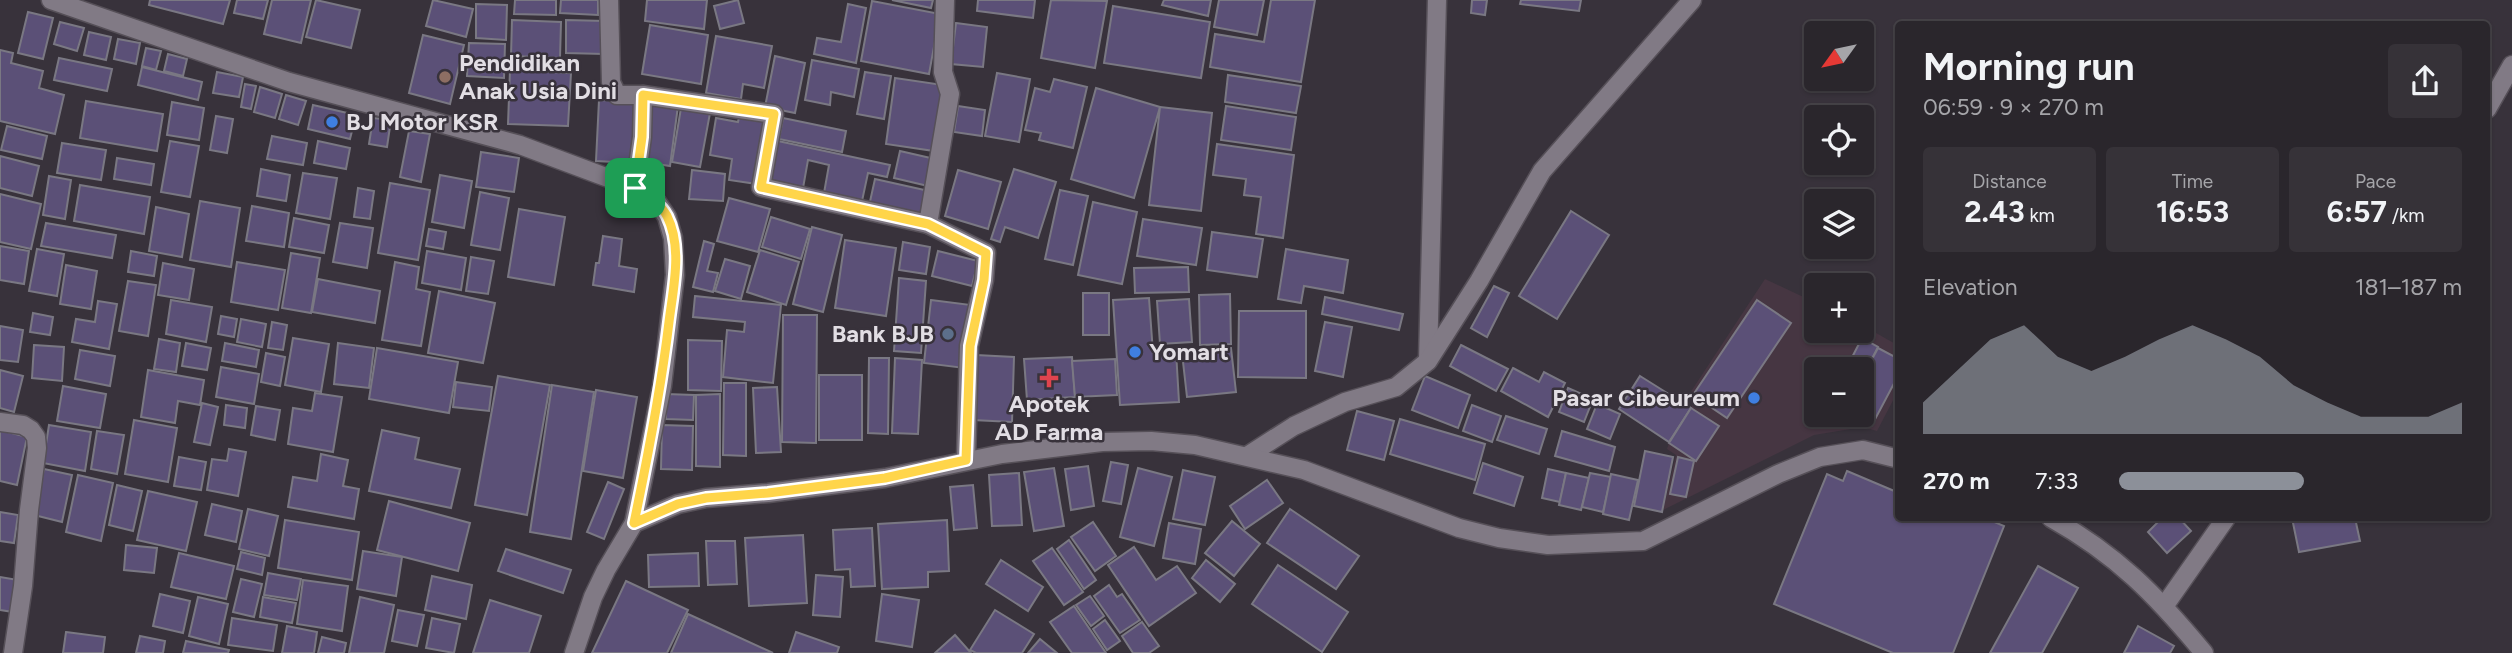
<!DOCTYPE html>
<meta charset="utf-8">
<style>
:root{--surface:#2a262c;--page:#363238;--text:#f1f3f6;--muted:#a5a5a9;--line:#464348;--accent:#8c9099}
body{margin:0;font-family:Figtree,sans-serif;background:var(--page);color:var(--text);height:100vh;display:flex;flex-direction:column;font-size:26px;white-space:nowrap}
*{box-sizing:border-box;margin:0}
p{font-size:23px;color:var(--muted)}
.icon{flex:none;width:38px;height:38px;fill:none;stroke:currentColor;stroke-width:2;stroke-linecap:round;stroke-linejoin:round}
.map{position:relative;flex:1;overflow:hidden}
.details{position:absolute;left:1895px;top:21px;width:595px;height:500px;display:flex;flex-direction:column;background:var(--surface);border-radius:7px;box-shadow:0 2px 5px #0004,0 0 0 2px var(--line)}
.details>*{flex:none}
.needle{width:46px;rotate:237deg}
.fabs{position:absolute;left:1804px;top:21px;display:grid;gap:14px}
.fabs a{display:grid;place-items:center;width:70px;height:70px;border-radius:7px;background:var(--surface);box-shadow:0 2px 5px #0004,0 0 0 2px var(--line);font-size:35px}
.pin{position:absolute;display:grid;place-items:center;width:60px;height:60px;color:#fff;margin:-30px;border-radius:14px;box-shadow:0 4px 10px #0006}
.round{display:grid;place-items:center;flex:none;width:74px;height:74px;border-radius:7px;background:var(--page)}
.summary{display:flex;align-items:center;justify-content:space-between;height:119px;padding:0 28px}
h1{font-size:38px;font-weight:700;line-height:52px}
.metrics{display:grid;grid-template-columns:repeat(3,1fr);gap:10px;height:119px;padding:7px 28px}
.metrics div{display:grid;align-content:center;border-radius:7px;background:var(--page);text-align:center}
.metrics b{font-size:30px;font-weight:700}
.metrics small{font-size:19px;font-weight:400}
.metrics p{font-size:19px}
.chart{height:196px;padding:14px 28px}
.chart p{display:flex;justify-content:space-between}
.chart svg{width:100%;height:126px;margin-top:7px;fill:var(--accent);opacity:.7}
ul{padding:0 28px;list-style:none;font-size:23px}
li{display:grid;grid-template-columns:112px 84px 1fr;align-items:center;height:52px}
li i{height:18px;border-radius:9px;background:var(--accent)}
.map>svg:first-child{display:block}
.commercial{fill:#463642;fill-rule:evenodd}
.building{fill:#5b5077;stroke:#7a7883;stroke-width:2}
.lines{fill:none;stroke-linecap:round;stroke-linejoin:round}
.minor-casing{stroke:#565058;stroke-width:21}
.secondary-casing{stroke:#565058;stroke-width:21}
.minor{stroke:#817a85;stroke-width:18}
.secondary{stroke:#817a85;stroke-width:18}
.route-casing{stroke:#fff;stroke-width:14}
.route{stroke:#ffd54a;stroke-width:9}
.education-dot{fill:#8d6e63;stroke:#38323b;stroke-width:2.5}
.shop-dot{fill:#3f7fe0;stroke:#38323b;stroke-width:2.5}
.service-dot{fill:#5c6f8a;stroke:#38323b;stroke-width:2.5}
.health-dot{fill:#e0444e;stroke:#38323b;stroke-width:2.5}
.labels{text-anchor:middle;stroke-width:5;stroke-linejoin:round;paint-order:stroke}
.poi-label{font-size:24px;font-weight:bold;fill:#e2dee4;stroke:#38323b;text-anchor:start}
</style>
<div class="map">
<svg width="2512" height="653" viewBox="0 0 2512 653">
<rect width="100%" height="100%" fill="#38323b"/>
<path class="commercial" d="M1765 279 1816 303V331H1862V325L1899 346V389L1877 431 1863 427 1814 435 1663 510 1676 455 1667 449 1669 443 1691 408 1693 402 1690 393ZM1816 369H1862V415H1816Z"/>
<g class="building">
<polygon points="150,0 230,0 223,24 149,5"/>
<polygon points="237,0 268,0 263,19 234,13"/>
<polygon points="272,0 311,0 301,43 264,34"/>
<polygon points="316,0 360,10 351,48 306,37"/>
<polygon points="433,0 473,9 466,37 426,26"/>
<polygon points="515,0 556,0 556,15 514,14"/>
<polygon points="561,0 598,0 598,15 560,13"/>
<polygon points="647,0 707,0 704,29 645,21"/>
<polygon points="738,0 744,23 720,29 714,6"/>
<polygon points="892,0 933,0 931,8"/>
<polygon points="978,0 1035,0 1033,18 977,11"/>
<polygon points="1051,0 1107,1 1095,68 1041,58"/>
<polygon points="1164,0 1211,0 1208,16 1162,5"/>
<polygon points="1219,0 1264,0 1257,35 1214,27"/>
<polygon points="1271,0 1315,0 1301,82 1210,67 1215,34 1264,42"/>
<polygon points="1472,0 1487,0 1485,15 1471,13"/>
<polygon points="1521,0 1581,0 1579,11 1520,4"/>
<polygon points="872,1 940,14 929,74 861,61"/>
<polygon points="476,4 507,5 506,40 476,38"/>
<polygon points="848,4 866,8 856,63 814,54 817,38 841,42"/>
<polygon points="1113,6 1210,22 1201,78 1104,63"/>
<polygon points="28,12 53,18 43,59 18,53"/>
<polygon points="512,20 561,22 560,58 511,56"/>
<polygon points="566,20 605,21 604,54 566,53"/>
<polygon points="60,22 84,28 77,51 54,44"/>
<polygon points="956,23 987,27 983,67 951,64"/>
<polygon points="650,25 708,35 701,84 642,74"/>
<polygon points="89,32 111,37 106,60 84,55"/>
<polygon points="423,35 464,45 450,104 409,93"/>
<polygon points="716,36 772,46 764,88 743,84 741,99 706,93"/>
<polygon points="118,39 140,43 136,64 114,59"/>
<polygon points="469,43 505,44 504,78 467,76"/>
<polygon points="146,48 161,51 156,70 142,66"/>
<polygon points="0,50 13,53 11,63 43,71 39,88 64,95 55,134 0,121"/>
<polygon points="168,54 187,59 183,76 164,71"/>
<polygon points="775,56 805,63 795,113 765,107"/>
<polygon points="59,58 112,69 107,91 54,80"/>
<polygon points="812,60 859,69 854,97 831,92 830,105 805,100"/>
<polygon points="142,67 202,82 198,100 138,85"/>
<polygon points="510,70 571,73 568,126 508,124"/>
<polygon points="217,72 243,77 239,97 213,93"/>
<polygon points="865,72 891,76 884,119 857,114"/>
<polygon points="997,73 1030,79 1019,142 985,136"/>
<polygon points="1228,75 1301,86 1296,113 1225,102"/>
<polygon points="895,78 943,85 934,151 886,144"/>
<polygon points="1054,79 1087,87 1073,148 1039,140 1041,133 1025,130 1035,88 1050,92"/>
<polygon points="245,84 256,86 251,109 241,107"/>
<polygon points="260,87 282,94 275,118 254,112"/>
<polygon points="1096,88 1160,107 1134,198 1071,179"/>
<polygon points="286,95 306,101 298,125 279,119"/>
<polygon points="599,100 635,101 633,163 596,161"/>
<polygon points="86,101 163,114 157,151 80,138"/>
<polygon points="172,102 204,108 199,140 167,135"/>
<polygon points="652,103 678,106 670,166 644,162"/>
<polygon points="313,105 356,115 350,139 308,129"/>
<polygon points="958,106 985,110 982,136 954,132"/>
<polygon points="1226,106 1296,117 1291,150 1221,140"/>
<polygon points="1160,107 1212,113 1201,211 1149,205"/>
<polygon points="681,108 710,113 700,167 672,162"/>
<polygon points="740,113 768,118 757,184 729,180 732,159 710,155 716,118 738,122"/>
<polygon points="216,116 233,119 227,153 210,150"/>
<polygon points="373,118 391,120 387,147 369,144"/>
<polygon points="783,118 846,131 842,152 779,139"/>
<polygon points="7,126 47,136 42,159 1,150"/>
<polygon points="409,131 430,134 421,182 400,177"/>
<polygon points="272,136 307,143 303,165 267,159"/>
<polygon points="170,141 199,146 190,197 161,192"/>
<polygon points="318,141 350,148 346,169 314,163"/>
<polygon points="778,141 890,165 887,177 868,173 862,201 824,193 829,165 808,160 803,188 770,181"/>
<polygon points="62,143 106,150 101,180 57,173"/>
<polygon points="1217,144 1294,155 1283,238 1256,234 1261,197 1244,195 1246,179 1213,175"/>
<polygon points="900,151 935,159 928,186 894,178"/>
<polygon points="481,152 519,158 514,192 476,187"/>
<polygon points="0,156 39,166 32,196 0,188"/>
<polygon points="117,158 154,164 151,185 114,179"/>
<polygon points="261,169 290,175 286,201 257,196"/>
<polygon points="1014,169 1056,182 1038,238 1005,227 1000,242 991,239"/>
<polygon points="692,170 725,174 723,201 689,199"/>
<polygon points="958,170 1001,182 988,229 945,216"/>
<polygon points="303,173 337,178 330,219 296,213"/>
<polygon points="440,175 472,181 464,228 432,222"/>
<polygon points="49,176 71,180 65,219 43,215"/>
<polygon points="875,179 929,191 923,217 869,206"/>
<polygon points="390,183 430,190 418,260 378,253"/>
<polygon points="80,185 150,197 144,234 74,221"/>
<polygon points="358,188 374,191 370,219 354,217"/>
<polygon points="1060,190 1088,196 1073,265 1045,259"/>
<polygon points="480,192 509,198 500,250 471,245"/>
<polygon points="0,194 41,204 31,249 0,242"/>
<polygon points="729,198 770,209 758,252 717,241"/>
<polygon points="200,201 240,208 231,267 190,260"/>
<polygon points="1093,202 1137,212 1122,284 1078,275"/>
<polygon points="252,206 289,213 284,247 246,241"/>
<polygon points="156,207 189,214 182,257 149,251"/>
<polygon points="519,209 565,217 554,285 508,277"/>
<polygon points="1571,211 1609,235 1557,319 1519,296"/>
<polygon points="771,217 810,229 801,259 762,247"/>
<polygon points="294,218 329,225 324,253 289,247"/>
<polygon points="1143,219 1202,228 1196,265 1137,256"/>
<polygon points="46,223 116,235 112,258 41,246"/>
<polygon points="340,223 373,228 367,268 333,262"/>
<polygon points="812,227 842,235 823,312 793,304"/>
<polygon points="429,229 446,232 443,249 426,246"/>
<polygon points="1212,232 1263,239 1257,277 1207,270"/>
<polygon points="603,236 622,239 619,266 637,269 634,292 593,285 596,263 599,263"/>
<polygon points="845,240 896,248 886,316 835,308"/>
<polygon points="704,241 714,244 707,271 718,273 713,292 693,287"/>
<polygon points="903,242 930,247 926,274 899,270"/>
<polygon points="0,246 29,251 24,284 0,280"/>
<polygon points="37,249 64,254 57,296 29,291"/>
<polygon points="1286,249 1348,260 1343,293 1304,286 1301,303 1278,299"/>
<polygon points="760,250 799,262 786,305 747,292"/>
<polygon points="131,251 157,256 154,276 128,272"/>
<polygon points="427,251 466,258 461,290 422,283"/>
<polygon points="938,251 978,261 972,286 932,276"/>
<polygon points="291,253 320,258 311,313 282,308"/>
<polygon points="471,257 494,261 488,294 466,291"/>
<polygon points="725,259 750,266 741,299 715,291"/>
<polygon points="237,262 285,270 278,310 231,302"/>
<polygon points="395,262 419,267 416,289 430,292 421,346 382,340"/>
<polygon points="163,263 194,269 189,300 158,295"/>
<polygon points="66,265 97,271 91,309 60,304"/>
<polygon points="1188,267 1189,292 1135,293 1134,268"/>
<polygon points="899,278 926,281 921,353 894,351"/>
<polygon points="318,279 380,291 375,323 312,312"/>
<polygon points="128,281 156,285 148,336 119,331"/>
<polygon points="1494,286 1509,293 1487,337 1471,328"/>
<polygon points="439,291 495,303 483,363 428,353"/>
<rect x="1083" y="293" width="26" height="42"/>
<polygon points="1230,294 1231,344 1200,345 1199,295"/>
<polygon points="695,296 781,305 773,383 723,377 727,330 744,332 745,322 693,317"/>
<polygon points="1325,297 1403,314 1399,330 1322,314"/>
<polygon points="1149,298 1153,353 1176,351 1179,402 1120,405 1113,300"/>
<polygon points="1189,299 1192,342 1160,344 1157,301"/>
<polygon points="171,300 212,307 206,342 166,334"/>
<polygon points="931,300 971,305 964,368 924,363"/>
<polygon points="1757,300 1791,323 1727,418 1693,395"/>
<polygon points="98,301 117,304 109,349 72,342 76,319 95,322"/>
<polygon points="1239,311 1306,311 1306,378 1238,377"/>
<polygon points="33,313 53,317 50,335 30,332"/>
<polygon points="783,315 817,315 816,443 782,442"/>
<polygon points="221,316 237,319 234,337 218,334"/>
<polygon points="241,319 266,324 262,347 237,342"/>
<polygon points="272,322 287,325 283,350 268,348"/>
<polygon points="1325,322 1352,327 1343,377 1315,371"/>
<polygon points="0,326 23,330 18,362 0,360"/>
<polygon points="293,338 329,344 321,392 285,385"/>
<polygon points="1862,338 1878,347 1862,378 1862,369 1846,369"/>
<polygon points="159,339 180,343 176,372 154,369"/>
<polygon points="688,340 722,341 721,391 688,390"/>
<polygon points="186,343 211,348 207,370 182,366"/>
<polygon points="225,343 259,350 256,367 222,361"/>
<polygon points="338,343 374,348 369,388 334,384"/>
<polygon points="34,345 64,347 62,381 32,378"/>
<polygon points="1461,345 1508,369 1496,391 1450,366"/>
<polygon points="377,348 458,362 449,413 369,399"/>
<polygon points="1231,348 1236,392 1187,397 1182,353"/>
<polygon points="1878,348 1899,359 1899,374 1872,425 1852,415 1862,415 1862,378"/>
<polygon points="80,350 115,356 110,386 75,379"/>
<polygon points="266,353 285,357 280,386 261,382"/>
<polygon points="976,355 1014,357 1012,422 973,420"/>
<polygon points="1072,357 1075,397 1027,400 1024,359"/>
<polygon points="869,358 889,358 888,434 868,433"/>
<polygon points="895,358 922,360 918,434 892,433"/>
<polygon points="1115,359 1117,395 1075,397 1072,361"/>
<polygon points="221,367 259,374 254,404 216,397"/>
<polygon points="1513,368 1539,382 1544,372 1565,383 1548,417 1501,391"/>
<polygon points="0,370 23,376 14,412 0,408"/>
<polygon points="148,370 204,380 200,405 178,401 175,423 141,417"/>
<rect x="819" y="375" width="43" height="65"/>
<polygon points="498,376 550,385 527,515 475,505"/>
<polygon points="1425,376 1470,395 1458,428 1412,410"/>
<polygon points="1640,376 1691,408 1669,442 1619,409"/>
<polygon points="456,382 492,387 489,411 453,407"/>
<polygon points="724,383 746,383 746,456 723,455"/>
<polygon points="552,385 594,392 571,539 530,532"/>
<polygon points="63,386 106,394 100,428 57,421"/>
<polygon points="777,387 781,452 756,453 753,388"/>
<polygon points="1568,388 1593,399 1584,422 1559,412"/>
<polygon points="596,390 637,397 623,478 583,471"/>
<polygon points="315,393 342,397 333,452 288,444 293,408 312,411"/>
<polygon points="666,394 694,395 693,420 666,419"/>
<polygon points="720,394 720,467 696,466 696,395"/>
<polygon points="202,403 218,407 210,445 194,442"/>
<polygon points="1597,404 1620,414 1610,439 1587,429"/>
<polygon points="226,405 247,408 245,428 224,425"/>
<polygon points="1472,405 1501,416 1492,442 1463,431"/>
<polygon points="256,406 280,410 275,440 251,435"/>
<polygon points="1691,408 1719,426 1696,461 1669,443"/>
<polygon points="1357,411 1394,421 1384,460 1347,450"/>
<polygon points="1506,416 1547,429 1539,454 1497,440"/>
<polygon points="1400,419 1485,444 1475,480 1390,454"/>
<polygon points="134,420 177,428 168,482 125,474"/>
<polygon points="49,425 91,432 85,471 43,463"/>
<polygon points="662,425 693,426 692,470 661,469"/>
<polygon points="0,430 27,437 17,485 0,481"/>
<polygon points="382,430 419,438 415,459 460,469 451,508 369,491"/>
<polygon points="97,431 124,435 117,474 91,469"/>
<polygon points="1562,431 1615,447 1609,471 1555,456"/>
<polygon points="229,449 246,452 238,496 207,490 212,459 227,461"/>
<polygon points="1645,451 1673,457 1662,512 1634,506"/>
<polygon points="321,454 348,460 343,486 359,489 354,519 288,507 293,477 317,481"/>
<polygon points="179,457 206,462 201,490 174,486"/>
<polygon points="1678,457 1694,461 1686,497 1670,494"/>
<polygon points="1111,462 1128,465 1121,504 1103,501"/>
<polygon points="1483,463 1523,477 1514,506 1474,493"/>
<polygon points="1088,466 1094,506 1071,510 1065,469"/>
<polygon points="1054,468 1064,526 1034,531 1024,472"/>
<polygon points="1138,468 1172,477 1154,546 1120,537"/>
<polygon points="44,469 72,475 62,522 34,515"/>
<polygon points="1548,469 1566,473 1560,502 1542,498"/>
<polygon points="1183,470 1215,477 1205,525 1173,519"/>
<polygon points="1847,471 1899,493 1899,518 1985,518 2004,526 1953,653 1893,653 1774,604 1827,474 1843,481"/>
<polygon points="1019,473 1022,525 992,526 989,475"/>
<polygon points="1566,473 1589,478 1581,510 1559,505"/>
<polygon points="1590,473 1611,477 1603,512 1582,507"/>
<polygon points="1611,474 1638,480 1629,520 1603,514"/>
<polygon points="78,475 113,483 101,541 66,532"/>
<polygon points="1267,480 1283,503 1245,529 1230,506"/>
<polygon points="608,482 624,489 604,539 587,532"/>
<polygon points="117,485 142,491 133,531 109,525"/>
<polygon points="973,485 977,528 954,530 950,487"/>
<polygon points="148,491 197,502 186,551 137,540"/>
<polygon points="389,501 470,523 458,571 377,550"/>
<polygon points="212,504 242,511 236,542 205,535"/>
<polygon points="248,509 278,516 269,556 239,549"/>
<polygon points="1290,509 1359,556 1336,589 1267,543"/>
<polygon points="0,512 18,515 14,543 0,541"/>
<polygon points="2162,518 2179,518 2191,531 2167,553 2148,532"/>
<polygon points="2292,518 2355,518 2360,541 2299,552"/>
<polygon points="285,520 359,532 352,580 278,568"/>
<polygon points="947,520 949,571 928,572 928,587 882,589 878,524"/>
<polygon points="1232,521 1260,544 1234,576 1205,553"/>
<polygon points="1093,522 1116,556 1095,571 1071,537"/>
<polygon points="1169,523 1201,529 1195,564 1163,558"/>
<polygon points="872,528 875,586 851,587 850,569 835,570 833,530"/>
<polygon points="803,535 807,603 749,606 745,538"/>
<polygon points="1069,540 1096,580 1084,589 1057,549"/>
<polygon points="706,541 735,541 737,584 708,585"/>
<polygon points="126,545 157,548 154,573 124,570"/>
<polygon points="1134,547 1156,580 1177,566 1196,593 1149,626 1108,565"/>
<polygon points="1052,548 1083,592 1064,605 1033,561"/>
<polygon points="506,549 571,570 563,593 498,571"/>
<polygon points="363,551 402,557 396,596 357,589"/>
<polygon points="241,552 265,558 262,575 237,569"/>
<polygon points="179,553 234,566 226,599 171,587"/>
<polygon points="698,553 699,586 649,587 648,555"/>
<polygon points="1001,560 1043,587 1028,611 986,584"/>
<polygon points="1206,560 1235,584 1220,602 1192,578"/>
<polygon points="1278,565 1348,612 1322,652 1252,604"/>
<polygon points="2038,566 2078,588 2042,653 1990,653"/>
<polygon points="268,573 301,579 297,600 264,595"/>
<polygon points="816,575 843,577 840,617 813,615"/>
<polygon points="432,576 472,585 466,619 425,610"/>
<polygon points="0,577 18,580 13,612 0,610"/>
<polygon points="241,579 262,584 254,617 233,612"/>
<polygon points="303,580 348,586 342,631 297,624"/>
<polygon points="626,581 688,610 667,653 592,653"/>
<polygon points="1109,585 1117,597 1122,594 1140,620 1120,633 1094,596"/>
<polygon points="160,594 190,601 183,633 153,626"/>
<polygon points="882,594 919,600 912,647 876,641"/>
<polygon points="1090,596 1104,616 1091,626 1076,605"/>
<polygon points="198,597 228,604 219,644 189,636"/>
<polygon points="263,597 296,603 292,623 260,617"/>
<polygon points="360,597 394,605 384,653 349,653"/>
<polygon points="490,600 541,616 529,653 473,653"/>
<polygon points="1074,606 1106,653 1072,653 1050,622"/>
<polygon points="398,610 424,615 417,646 392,641"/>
<polygon points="995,610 1034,634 1022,653 976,653 970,650"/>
<polygon points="688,614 773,653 671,653"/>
<polygon points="232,618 277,625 273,651 228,645"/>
<polygon points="432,618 460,624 454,653 426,648"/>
<polygon points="1105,620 1120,641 1107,650 1093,629"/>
<polygon points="1142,622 1159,646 1149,653 1133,653 1122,636"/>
<polygon points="287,626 317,632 314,653 282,653"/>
<polygon points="2138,626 2174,646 2170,653 2124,653"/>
<polygon points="66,632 105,637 103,653 63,653"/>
<polygon points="796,632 839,647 837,653 789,653"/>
<polygon points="955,635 971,653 935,653"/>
<polygon points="140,636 165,641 163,653 136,653"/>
<polygon points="322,637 346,643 344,653 318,653"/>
<polygon points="1040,639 1057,653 1028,653"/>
<polygon points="186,641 229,650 228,653 183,653"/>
</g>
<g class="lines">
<defs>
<g id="minor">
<polyline points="51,0 289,82 520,145 635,188 657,202 667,217 673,238 675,275 662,386 634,523"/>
<polyline points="609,0 611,82 617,95 643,95 642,137 635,188"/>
<polyline points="643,95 774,114 761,187 928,224 950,94 943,72 945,0"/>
<polyline points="2487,109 2512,65"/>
<polyline points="928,224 986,253 984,280 969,346 966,460"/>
<polyline points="1428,360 1437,0"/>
<polyline points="0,422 23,425 31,430 36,437 37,448 29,510 23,586 13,653"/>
<polyline points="1247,456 1294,426 1345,402 1396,387 1428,361 1479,281 1542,171 1692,0"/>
<polyline points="2165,605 2226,518"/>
</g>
<g id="secondary">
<path d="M2051 518C2117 555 2156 595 2204 653"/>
<polyline points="574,653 593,597 606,570 634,523 678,504 706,498 768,493 885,478 1002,454 1102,442 1151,441 1195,445 1304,470 1459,528 1499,538 1548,545 1643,541 1778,474 1820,457 1863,450 1899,459"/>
</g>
</defs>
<use href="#minor" class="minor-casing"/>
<use href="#secondary" class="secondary-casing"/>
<use href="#minor" class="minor"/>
<use href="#secondary" class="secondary"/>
</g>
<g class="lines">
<defs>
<path id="route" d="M643 95 774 114 761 187 928 224 986 253 984 280 970 346 966 460 885 478 768 493 706 498 678 504 634 523C648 456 661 390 669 322 673 289 683 248 667 216 660 203 648 196 635 188L642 137Z"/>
</defs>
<use href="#route" class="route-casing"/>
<use href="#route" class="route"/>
</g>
<circle class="education-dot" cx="445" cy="77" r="7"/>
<g class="shop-dot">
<circle cx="332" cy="122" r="7"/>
<circle cx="1135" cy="352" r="7"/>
<circle cx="1754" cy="398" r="7"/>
</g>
<circle class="service-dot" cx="948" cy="334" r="7"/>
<path class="health-dot" d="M1045.5 367.5h7v7h7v7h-7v7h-7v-7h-7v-7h7z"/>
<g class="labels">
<g class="poi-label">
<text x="459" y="71">Pendidikan<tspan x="459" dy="28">Anak Usia Dini</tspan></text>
<text x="346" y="130">BJ Motor KSR</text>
<text x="934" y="342" text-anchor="end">Bank BJB</text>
<text x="1149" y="360">Yomart</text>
<text x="1740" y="406" text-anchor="end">Pasar Cibeureum</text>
<text x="1049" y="412" text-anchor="middle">Apotek<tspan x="1049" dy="28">AD Farma</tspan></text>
</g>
</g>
</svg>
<div class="fabs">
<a><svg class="needle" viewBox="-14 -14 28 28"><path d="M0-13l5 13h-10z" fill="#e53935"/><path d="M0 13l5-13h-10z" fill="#a5a5a9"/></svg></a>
<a><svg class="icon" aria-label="locate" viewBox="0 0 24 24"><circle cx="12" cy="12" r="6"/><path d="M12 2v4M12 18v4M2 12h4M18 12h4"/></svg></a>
<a><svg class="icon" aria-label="layers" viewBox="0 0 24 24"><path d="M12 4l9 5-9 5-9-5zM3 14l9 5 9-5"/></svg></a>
<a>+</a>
<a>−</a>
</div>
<div class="pin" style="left:635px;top:188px;background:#1e9e55"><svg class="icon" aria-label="arrive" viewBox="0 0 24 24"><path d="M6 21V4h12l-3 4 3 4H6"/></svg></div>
<section class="details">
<div class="summary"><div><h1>Morning run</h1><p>06:59 · 9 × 270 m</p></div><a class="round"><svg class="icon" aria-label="share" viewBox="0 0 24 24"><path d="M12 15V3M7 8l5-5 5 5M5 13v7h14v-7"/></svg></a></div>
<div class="metrics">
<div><p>Distance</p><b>2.43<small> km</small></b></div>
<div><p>Time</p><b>16:53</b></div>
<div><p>Pace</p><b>6:57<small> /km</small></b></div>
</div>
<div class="chart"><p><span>Elevation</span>181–187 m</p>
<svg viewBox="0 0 160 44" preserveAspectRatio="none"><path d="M0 44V33L10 22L20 11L30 6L40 17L50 22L60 17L70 11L80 6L90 11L100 17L110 27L120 33L130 38L140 38L150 38L160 33V44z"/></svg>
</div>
<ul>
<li><b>270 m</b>7:33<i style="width:54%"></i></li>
</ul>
</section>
</div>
